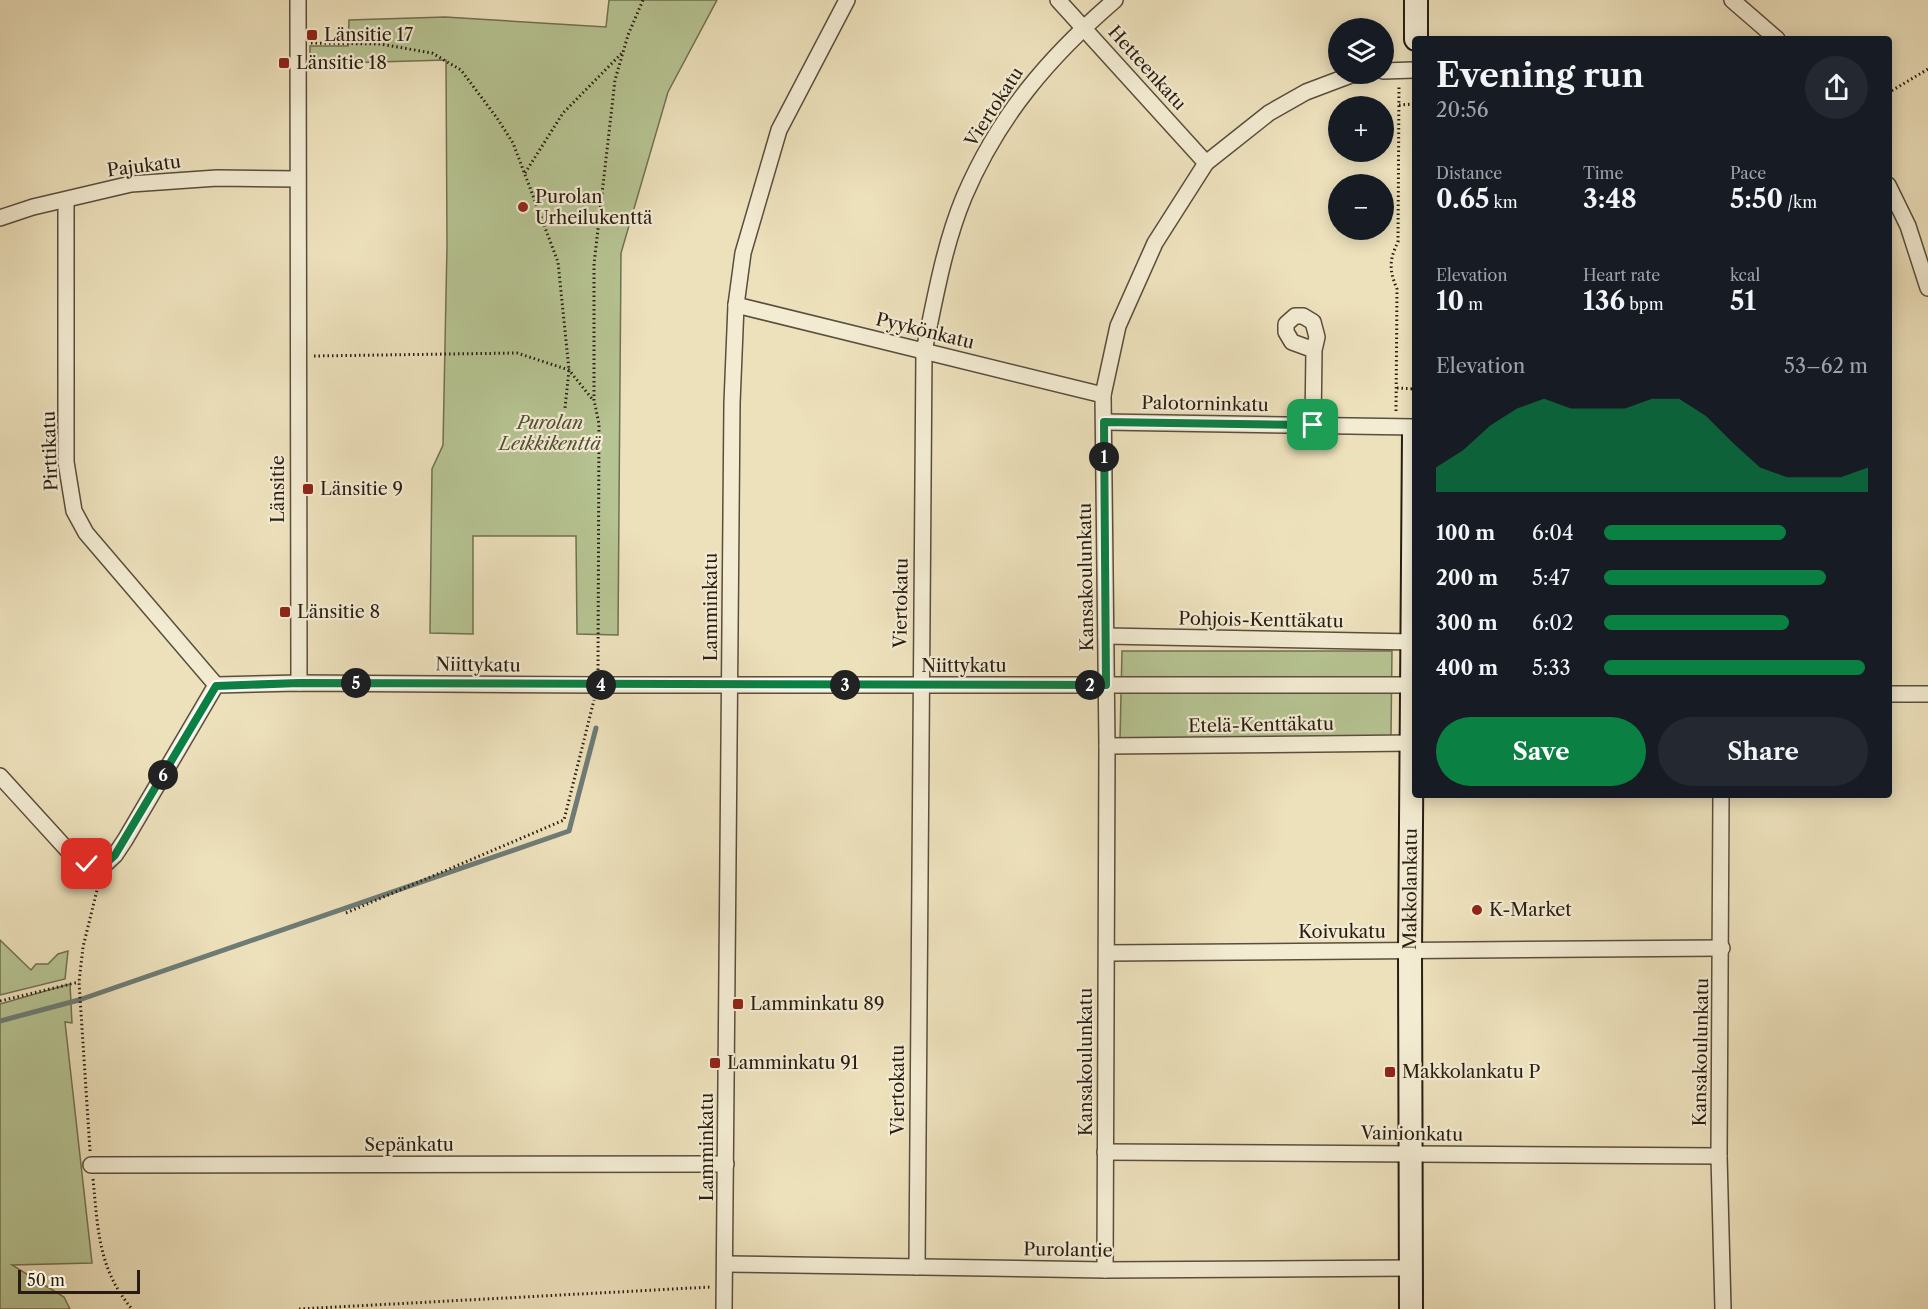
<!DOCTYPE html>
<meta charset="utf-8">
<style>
:root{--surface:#171b24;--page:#242831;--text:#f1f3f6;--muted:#9ea1a6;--accent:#0b8043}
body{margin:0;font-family:"Libre Caslon Text",serif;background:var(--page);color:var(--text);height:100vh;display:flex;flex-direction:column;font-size:22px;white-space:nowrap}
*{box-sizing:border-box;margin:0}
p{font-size:20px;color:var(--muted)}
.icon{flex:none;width:33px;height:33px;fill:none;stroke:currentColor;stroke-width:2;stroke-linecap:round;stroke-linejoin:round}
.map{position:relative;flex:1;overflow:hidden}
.drawer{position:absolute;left:1412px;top:36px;width:480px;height:762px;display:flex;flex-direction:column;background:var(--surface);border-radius:6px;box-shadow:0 3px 15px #0003}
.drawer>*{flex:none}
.buttons{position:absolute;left:1328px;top:18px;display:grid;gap:12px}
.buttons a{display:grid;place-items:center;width:66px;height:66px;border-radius:50%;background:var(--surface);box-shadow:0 3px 15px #0003;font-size:30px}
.scale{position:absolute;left:18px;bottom:15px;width:122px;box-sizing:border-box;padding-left:6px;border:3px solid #291d12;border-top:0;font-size:16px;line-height:21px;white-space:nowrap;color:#291d12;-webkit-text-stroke:4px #f3ecd3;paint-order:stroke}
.pin{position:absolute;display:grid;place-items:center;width:51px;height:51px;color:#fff;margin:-26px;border-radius:12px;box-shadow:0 3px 9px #0006}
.km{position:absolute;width:30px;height:30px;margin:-15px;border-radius:50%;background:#222;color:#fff;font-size:16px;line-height:30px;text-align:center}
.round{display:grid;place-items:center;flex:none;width:63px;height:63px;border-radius:32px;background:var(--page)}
.headline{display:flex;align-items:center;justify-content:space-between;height:102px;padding:0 24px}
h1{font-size:33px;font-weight:700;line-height:45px}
.metrics{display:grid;grid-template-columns:repeat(3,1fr);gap:9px;height:102px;padding:6px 24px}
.metrics div{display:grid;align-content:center}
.metrics b{font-size:26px;font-weight:700}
.metrics small{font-size:16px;font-weight:400}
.metrics p{font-size:16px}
.chart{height:168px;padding:12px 24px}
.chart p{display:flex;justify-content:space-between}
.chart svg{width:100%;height:108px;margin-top:6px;fill:var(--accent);opacity:.7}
.primary-button{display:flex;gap:12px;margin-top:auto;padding:12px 24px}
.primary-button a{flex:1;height:69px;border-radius:36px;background:var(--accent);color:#fff;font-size:24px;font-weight:700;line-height:69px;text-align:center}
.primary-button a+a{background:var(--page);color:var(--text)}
ul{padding:0 24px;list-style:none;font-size:20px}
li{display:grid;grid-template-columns:96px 72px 1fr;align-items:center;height:45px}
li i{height:15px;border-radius:8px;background:var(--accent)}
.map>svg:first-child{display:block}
.green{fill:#b6c392;stroke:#707052;stroke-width:1.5}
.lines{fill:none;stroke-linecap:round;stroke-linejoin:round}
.stream{stroke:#6e7c76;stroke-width:5}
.street-casing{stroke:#5a4e3c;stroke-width:18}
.secondary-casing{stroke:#291d12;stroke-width:26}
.path{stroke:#291d12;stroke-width:3;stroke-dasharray:1.5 3;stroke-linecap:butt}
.street{stroke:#f3ecd3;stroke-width:15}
.secondary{stroke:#f3ecd3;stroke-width:22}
.route-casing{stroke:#fff;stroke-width:12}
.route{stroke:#0b8043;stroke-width:8}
.poi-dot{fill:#8f2418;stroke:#f3ecd3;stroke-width:2}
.labels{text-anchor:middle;stroke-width:4.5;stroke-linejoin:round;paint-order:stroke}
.poi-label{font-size:18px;fill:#291d12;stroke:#f3ecd3;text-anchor:start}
.street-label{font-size:18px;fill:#291d12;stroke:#f3ecd3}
.park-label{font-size:18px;font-style:italic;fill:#534f38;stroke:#f3ecd3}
</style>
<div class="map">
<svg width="1928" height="1309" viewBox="0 0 1928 1309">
<rect width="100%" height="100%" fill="#ede1bc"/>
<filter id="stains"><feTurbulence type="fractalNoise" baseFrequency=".00333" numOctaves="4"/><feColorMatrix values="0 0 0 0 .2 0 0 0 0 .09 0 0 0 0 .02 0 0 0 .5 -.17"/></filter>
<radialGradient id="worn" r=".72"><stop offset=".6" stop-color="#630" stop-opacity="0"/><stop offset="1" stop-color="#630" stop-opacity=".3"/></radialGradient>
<g class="green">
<polygon points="609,0 717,0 668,92 621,253 618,635 577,634 576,536 473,536 473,634 430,633 432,469 443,445 447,245 446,60 310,64 310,46 348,46 349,20 445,17 606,27"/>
<polygon points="1122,651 1392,651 1391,736 1120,739"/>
<polygon points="0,940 31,970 36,964 48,964 58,954 68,951 65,979 0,995"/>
<polygon points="70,984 72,1023 65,1022 92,1263 12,1265 64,1297 70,1309 0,1309 0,1004"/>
</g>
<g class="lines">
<polyline class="stream" points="0,1021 79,1000 569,831 596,728"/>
<defs>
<g id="street">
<polyline points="298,0 299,683"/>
<polyline points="1058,0 1206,163"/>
<polyline points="1732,0 1777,39"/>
<polyline points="1383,71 1414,70"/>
<polyline points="1888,185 1908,226 1928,288"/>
<polyline points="66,200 66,462 74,511 86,533 216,685"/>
<polyline points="0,218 33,207 131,184 217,178 297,179"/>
<polyline points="736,305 1103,395"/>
<polyline points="1104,422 1414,427"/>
<polyline points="1313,425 1314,350 1317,337 1313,322 1303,316 1295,316 1286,324 1286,332 1292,342 1314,350"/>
<polyline points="1106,636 1414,642"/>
<polyline points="1888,694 1928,694"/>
<polyline points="1107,746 1414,743"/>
<polyline points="0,776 72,855 86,864 103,866 115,855 125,840 216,685 299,683 598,685 1412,685"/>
<polyline points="1721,795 1719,1156 1723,1309"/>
<polyline points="1107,953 1722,948"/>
<polyline points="1105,1152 1719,1156"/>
<polyline points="91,1165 726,1164"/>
<polyline points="726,1264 1105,1270 1411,1268"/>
<path d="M917 1267 924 351C935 299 944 245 964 197 999 115 1049 57 1115 0"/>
<polyline points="1105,1270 1107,746 1103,395 1118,326 1155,243 1206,163 1269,113 1306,92 1351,75 1363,74"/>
<polyline points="724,1309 732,403 736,305 743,253 779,130 847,0"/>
</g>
<g id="secondary">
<polyline points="1416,0 1416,39"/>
<path id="s1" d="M1411 1309 1410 952 1414 434"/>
</g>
</defs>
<use href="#street" class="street-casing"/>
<use href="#secondary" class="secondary-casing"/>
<g class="path">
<polyline points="311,43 380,44 432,53 461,70 497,118 513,143 558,262 569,370 565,408"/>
<polyline points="1888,93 1928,69"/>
<polyline points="1399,105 1414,104"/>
<polyline points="525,173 563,113 622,53"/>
<polyline points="314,356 517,353 569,370 593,400"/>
<polyline points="1397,388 1414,389"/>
<path d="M1396 411 1397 289C1389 270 1389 260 1398 242L1399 85"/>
<polyline points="598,670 599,424 594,400 594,264 615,80 628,35 643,0"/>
<polyline points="346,913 564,820 594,700"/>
<polyline points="0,1001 79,982"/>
<polyline points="90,1151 79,982 83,947 99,882"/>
<path d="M93 1179C98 1229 98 1269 132 1309"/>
<polyline points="299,1309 711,1287"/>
</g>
<use href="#street" class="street"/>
<use href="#secondary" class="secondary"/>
</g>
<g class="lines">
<defs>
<polyline id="route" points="87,864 103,866 115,855 216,686 299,683 1106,685 1104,422 1313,425"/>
</defs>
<use href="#route" class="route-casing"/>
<use href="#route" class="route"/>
</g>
<g class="poi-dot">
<rect x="306" y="29" width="12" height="12" rx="3"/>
<rect x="278" y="57" width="12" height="12" rx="3"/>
<circle cx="523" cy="207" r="6"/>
<rect x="302" y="483" width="12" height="12" rx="3"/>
<rect x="279" y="606" width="12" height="12" rx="3"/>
<circle cx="1477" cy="910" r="6"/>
<rect x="732" y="998" width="12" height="12" rx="3"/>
<rect x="709" y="1057" width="12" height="12" rx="3"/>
<rect x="1384" y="1066" width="12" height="12" rx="3"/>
</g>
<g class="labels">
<g class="poi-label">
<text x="324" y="41">Länsitie 17</text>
<text x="296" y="69">Länsitie 18</text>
<text x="535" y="203">Purolan<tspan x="535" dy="21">Urheilukenttä</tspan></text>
<text x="320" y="495">Länsitie 9</text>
<text x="297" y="618">Länsitie 8</text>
<text x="1489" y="916">K-Market</text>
<text x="750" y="1010">Lamminkatu 89</text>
<text x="727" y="1069">Lamminkatu 91</text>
<text x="1402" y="1078">Makkolankatu P</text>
</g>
<g class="street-label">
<text transform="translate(1147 68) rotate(48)" y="6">Hetteenkatu</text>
<text transform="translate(994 107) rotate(-57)" y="6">Viertokatu</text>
<text transform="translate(144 166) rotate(-7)" y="6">Pajukatu</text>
<text transform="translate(925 331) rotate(14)" y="6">Pyykönkatu</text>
<text transform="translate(1205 404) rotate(1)" y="6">Palotorninkatu</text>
<text transform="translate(50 451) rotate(-92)" y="6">Pirttikatu</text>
<text transform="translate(278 489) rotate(-90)" y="6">Länsitie</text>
<text transform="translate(1086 577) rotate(-91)" y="6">Kansakoulunkatu</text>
<text transform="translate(901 603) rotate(-89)" y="6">Viertokatu</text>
<text transform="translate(711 607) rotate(-90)" y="6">Lamminkatu</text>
<text transform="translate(1261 620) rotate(1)" y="6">Pohjois-Kenttäkatu</text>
<text transform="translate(478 665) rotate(1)" y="6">Niittykatu</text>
<text x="964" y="672">Niittykatu</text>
<text transform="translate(1261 725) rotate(-1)" y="6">Etelä-Kenttäkatu</text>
<text dy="6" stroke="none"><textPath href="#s1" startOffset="420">Makkolankatu</textPath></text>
<text x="1342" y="938">Koivukatu</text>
<text transform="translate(1701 1052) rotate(-89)" y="6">Kansakoulunkatu</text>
<text transform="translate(1086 1062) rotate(-90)" y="6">Kansakoulunkatu</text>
<text transform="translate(898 1090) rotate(-90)" y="6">Viertokatu</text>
<text transform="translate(1412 1134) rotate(1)" y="6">Vainionkatu</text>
<text x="409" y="1151">Sepänkatu</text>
<text transform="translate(707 1147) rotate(-90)" y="6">Lamminkatu</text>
<text transform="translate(1068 1250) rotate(1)" y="6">Purolantie</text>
</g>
<g class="park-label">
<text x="550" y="429">Purolan<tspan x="550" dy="21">Leikkikenttä</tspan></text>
</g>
</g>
<rect width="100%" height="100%" filter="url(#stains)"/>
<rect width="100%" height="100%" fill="url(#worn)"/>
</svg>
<div class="buttons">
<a><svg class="icon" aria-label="layers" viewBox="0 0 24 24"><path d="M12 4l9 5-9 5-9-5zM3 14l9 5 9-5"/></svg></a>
<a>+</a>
<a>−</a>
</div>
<div class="scale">50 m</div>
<div class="pin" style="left:1313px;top:425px;background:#1e9e55"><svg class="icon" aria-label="arrive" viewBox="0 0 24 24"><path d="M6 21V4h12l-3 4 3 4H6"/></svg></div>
<div class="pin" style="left:87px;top:864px;background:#d93025"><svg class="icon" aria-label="check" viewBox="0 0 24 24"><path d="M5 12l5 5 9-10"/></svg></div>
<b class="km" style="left:1104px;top:457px">1</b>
<b class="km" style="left:1090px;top:685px">2</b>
<b class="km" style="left:845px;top:685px">3</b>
<b class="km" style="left:601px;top:685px">4</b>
<b class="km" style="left:356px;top:683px">5</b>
<b class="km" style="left:163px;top:775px">6</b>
<section class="drawer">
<div class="headline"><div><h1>Evening run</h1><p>20:56</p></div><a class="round"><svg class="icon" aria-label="share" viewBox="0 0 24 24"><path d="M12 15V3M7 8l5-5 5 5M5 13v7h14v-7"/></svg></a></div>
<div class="metrics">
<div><p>Distance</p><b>0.65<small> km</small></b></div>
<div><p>Time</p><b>3:48</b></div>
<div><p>Pace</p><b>5:50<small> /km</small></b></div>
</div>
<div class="metrics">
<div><p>Elevation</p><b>10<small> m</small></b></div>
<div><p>Heart rate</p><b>136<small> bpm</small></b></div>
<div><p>kcal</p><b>51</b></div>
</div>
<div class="chart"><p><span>Elevation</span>53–62 m</p>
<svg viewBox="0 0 160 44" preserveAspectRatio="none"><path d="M0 44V34L10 27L20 17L30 10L40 6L50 10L60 10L70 10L80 6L90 6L100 13L110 24L120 34L130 38L140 38L150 38L160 34V44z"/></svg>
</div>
<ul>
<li><b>100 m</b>6:04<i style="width:69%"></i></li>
<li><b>200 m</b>5:47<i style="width:84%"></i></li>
<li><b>300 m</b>6:02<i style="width:70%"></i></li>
<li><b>400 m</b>5:33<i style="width:99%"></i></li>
</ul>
<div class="primary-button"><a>Save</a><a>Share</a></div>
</section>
</div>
